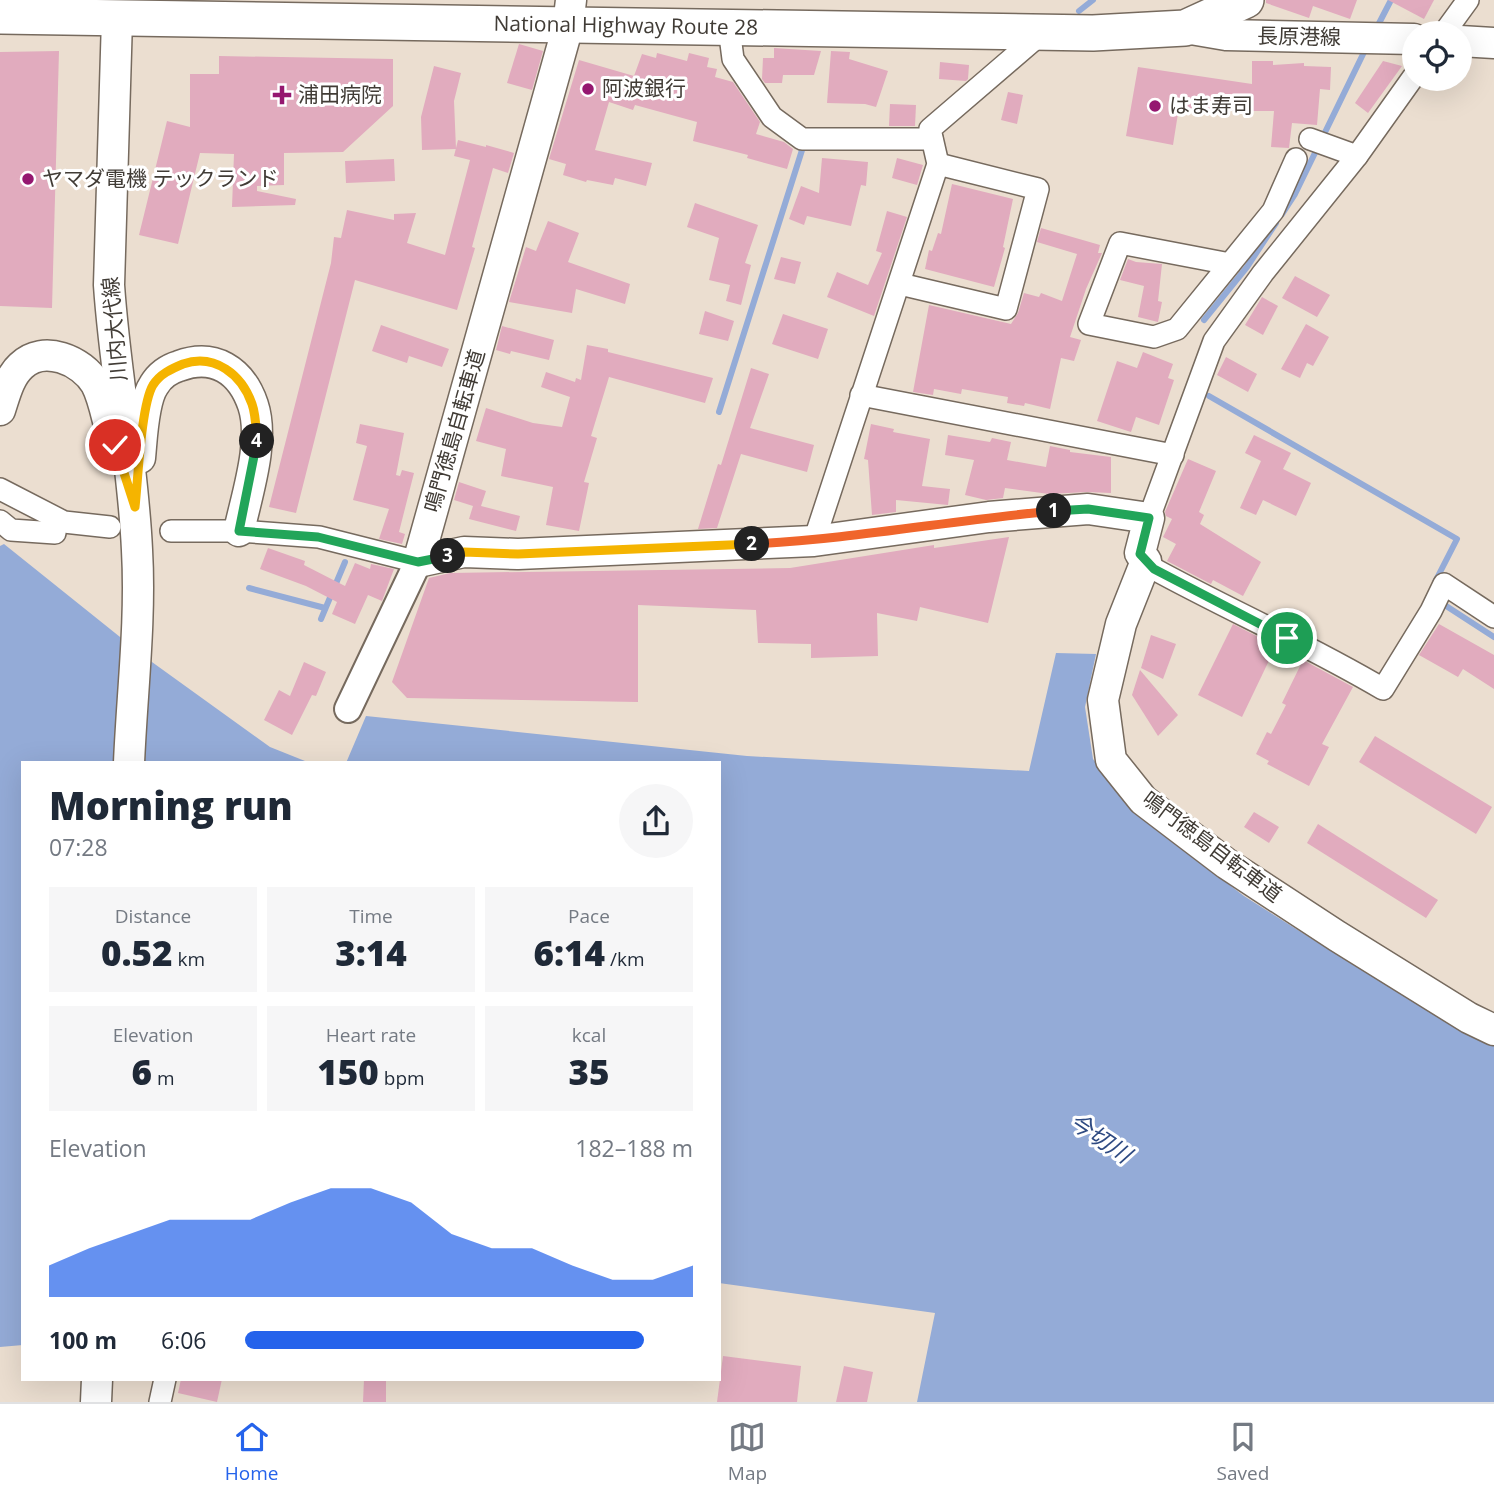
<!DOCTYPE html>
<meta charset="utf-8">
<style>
:root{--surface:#fff;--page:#f6f6f7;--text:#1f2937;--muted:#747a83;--line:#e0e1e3;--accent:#2563eb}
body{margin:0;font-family:"Open Sans","Noto Sans JP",sans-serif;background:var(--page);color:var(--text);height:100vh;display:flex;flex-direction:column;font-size:26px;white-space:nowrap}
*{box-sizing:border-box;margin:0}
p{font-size:23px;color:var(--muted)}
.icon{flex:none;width:38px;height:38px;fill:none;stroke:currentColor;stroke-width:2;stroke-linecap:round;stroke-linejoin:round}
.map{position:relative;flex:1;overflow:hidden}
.sheet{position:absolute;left:21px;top:761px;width:700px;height:620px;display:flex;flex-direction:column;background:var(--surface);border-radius:0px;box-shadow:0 7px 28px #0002}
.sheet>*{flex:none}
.buttons{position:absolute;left:1402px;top:21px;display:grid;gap:14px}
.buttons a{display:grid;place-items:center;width:70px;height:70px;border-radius:50%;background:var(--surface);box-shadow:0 7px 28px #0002;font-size:35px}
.pin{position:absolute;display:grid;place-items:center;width:60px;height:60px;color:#fff;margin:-30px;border:4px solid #fff;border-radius:50%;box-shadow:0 2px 7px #0007}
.km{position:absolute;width:35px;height:35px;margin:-18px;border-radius:50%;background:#222;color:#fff;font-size:19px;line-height:35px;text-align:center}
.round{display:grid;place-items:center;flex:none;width:74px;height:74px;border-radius:37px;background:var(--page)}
.overview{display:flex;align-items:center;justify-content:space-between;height:119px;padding:0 28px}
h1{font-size:38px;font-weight:800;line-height:52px}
.metrics{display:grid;grid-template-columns:repeat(3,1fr);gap:10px;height:119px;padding:7px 28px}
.metrics div{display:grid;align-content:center;border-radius:0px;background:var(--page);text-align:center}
.metrics b{font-size:35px;font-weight:800}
.metrics small{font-size:19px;font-weight:400}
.metrics p{font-size:19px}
.chart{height:196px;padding:14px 28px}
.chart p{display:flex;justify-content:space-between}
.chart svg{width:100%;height:126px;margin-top:7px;fill:var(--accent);opacity:.7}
ul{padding:0 28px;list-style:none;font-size:23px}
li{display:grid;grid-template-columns:112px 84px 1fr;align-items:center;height:52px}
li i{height:18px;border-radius:9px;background:var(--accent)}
.tab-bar{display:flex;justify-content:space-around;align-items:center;height:98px;border-top:2px solid var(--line);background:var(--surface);font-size:19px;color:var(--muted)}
.tab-bar a{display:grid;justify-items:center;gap:4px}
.tab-bar .selected{color:var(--accent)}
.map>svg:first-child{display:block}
.water{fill:#94abd7}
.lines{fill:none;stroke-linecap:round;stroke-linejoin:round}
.stream{stroke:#94abd7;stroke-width:6}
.building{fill:#e1abbe}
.minor-casing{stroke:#766a5e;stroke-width:24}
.tertiary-casing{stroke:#766a5e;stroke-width:30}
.secondary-casing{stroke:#766a5e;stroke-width:33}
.trunk-casing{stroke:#766a5e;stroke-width:38}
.minor{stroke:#fff;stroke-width:21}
.tertiary{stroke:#fff;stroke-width:26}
.secondary{stroke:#fff;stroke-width:30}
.trunk{stroke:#fff;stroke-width:35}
.split-1-casing{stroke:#fff;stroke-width:14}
.split-2-casing{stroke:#fff;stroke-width:14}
.split-3-casing{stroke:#fff;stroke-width:14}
.split-4-casing{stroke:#fff;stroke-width:14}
.split-5-casing{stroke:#fff;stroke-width:14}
.split-1{stroke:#22a559;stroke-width:9}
.split-2{stroke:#f0652b;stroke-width:9}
.split-3{stroke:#f5b400;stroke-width:9}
.split-4{stroke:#22a559;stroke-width:9}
.split-5{stroke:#f5b400;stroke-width:9}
.poi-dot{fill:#951770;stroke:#fff;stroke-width:2.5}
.labels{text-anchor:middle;stroke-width:6;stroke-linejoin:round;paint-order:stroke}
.street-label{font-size:21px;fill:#413c36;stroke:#fff}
.poi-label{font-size:21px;fill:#413c36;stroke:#fff;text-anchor:start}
.water-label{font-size:23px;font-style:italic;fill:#2e4a82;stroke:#fff}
</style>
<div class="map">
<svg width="1494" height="1402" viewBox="0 0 1494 1402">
<rect width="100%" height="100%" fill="#ebded0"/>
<g class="water">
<polygon points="4,544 145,657 270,747 310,763 23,763 23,1345 0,1347 0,546"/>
<polygon points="1056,653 1096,654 1085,707 1093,759 1121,795 1186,852 1244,896 1355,966 1494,1044 1494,1402 917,1402 935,1313 719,1283 719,763 346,763 366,716 747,756 1029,771"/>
</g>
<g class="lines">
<g class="stream">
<polyline points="1079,11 1093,0"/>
<polyline points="1375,31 1391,0"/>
<polyline points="1282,214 1295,194 1367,46"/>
<polyline points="1204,320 1247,267 1276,223"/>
<polyline points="1209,396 1457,539 1435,582"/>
<polyline points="719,412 803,147"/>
<polyline points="249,588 325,608"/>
<polyline points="1440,602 1494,637"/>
<polyline points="321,619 345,562"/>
</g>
</g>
<g class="building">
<polygon points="1266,0 1357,0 1350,19 1313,6 1309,18 1266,3"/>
<polygon points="1388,0 1434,0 1424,19"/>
<polygon points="519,44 543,51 532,90 507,83"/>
<polygon points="774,48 821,51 814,75 783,75 782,83 765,83 762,79 763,58 774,58"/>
<polygon points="59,51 52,308 0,306 0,52"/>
<polygon points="831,51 850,52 849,59 888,71 876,107 865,104 827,103"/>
<polygon points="657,53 687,61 689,53 709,58 707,67 717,69 715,77 733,82 760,122 756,134 784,142 793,149 787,169 747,158 748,155 693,141 697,122 635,105 633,110 609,102 595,150 652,163 646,186 615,178 613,185 587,180 586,182 563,175 566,164 549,159 579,60 634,76 642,54 656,58"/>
<polygon points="219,56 393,59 393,106 343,152 284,153 284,185 257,186 257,191 296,199 295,205 232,207 234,154 200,153 178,244 139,235 167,121 190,127 190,74 219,74"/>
<polygon points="1252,61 1273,61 1273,65 1304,63 1304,66 1331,67 1330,90 1320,89 1317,125 1292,123 1289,148 1271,147 1274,111 1223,111 1223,115 1179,107 1173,145 1126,136 1138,67 1252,84"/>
<polygon points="1383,61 1402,66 1368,113 1355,103"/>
<polygon points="940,62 969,65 968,79 966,81 939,79"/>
<polygon points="434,66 461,73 454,101 456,149 422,150 421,117"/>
<polygon points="1008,92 1023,95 1017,124 1001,120"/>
<polygon points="890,104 916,105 915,126 889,126"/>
<polygon points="458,140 486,147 486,145 514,153 508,173 493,168 472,247 475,248 457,310 355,280 296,513 269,507 331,263 334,237 341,238 347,210 394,220 394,214 416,213 407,243 445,255 470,160 454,156"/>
<polygon points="822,158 868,162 866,186 861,185 851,226 807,216 804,225 789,219 801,186 819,193"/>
<polygon points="897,158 923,165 917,185 892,178"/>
<polygon points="394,159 395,181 346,183 345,161"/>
<polygon points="952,184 1013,199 1003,247 1005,248 994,287 925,269 929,250 932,251 938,233 941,234"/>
<polygon points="695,203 758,225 745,263 751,265 741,305 726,301 730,285 709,280 719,238 687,227"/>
<polygon points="887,211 907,217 874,316 827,297 837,272 868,285 882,253 876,251"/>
<polygon points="548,221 579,233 568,262 630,284 625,304 576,289 572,313 509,302 526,247 536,251"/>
<polygon points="1041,228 1100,245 1098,253 1102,253 1086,289 1070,337 1081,340 1074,361 1061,358 1050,409 1025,403 1024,406 1007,403 1008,397 962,389 961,394 934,389 933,395 913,392 929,305 1011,324 1018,313 1024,293 1039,297 1041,293 1062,301 1077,254 1037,242"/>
<polygon points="781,257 801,262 795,284 774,279"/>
<polygon points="1128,259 1136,262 1162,264 1158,301 1162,302 1158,322 1138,317 1144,286 1120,280"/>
<polygon points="1295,276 1330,295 1317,317 1282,298"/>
<polygon points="1262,297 1278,306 1263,335 1245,325"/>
<polygon points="705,311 734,321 728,341 699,334"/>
<polygon points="783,314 828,329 818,359 772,344"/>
<polygon points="1306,324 1329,337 1313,366 1307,363 1300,378 1281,369"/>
<polygon points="381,325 449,349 442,367 409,356 407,363 372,351"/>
<polygon points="502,326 554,340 549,360 511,351 510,354 496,350"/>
<polygon points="587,345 608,349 608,352 713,378 705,403 609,377 591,436 597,438 584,482 589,483 579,531 546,525 553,487 501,476 506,449 476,441 486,408 533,423 562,427 570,397 541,387 546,372 575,382 576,378 581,380"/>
<polygon points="1143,352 1173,364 1168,378 1174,380 1159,425 1136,417 1131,432 1097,421 1117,361 1137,368"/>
<polygon points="1226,357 1257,374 1248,392 1217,375"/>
<polygon points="751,368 769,374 750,428 814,445 807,472 741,454 717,528 698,529 718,464 721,465"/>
<polygon points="360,424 404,433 396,475 400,476 402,470 414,473 399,532 405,534 402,544 379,539 389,509 353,500 367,446 356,443"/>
<polygon points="871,424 894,429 893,432 930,439 922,486 950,489 948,505 896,500 896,512 872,515 868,460 864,459"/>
<polygon points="948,435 990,442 992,438 1011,442 1007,460 1046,467 1050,446 1070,450 1070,452 1111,457 1111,493 1087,492 1049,494 1005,488 1003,498 986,500 965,495 974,460 945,455"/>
<polygon points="1254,435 1291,453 1283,469 1311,483 1296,516 1263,500 1256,515 1240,508 1261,461 1245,453"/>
<polygon points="1188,459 1216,471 1199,512 1204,515 1200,524 1261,562 1243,596 1213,580 1211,584 1167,561 1176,544 1163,537 1172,519 1166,516 1165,512"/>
<polygon points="459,482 486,491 481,506 520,516 516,531 469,519 473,506 454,500"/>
<polygon points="1009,537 988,623 920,607 917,621 877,613 878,656 811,658 811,644 758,643 756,610 638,605 638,702 407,698 392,682 429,578 450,573 790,568 934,545 934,548"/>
<polygon points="268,548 305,561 304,565 345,586 355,563 370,569 371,564 394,569 382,601 368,595 355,624 332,614 337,602 306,586 260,569"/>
<polygon points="1233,624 1276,646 1242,717 1198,695"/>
<polygon points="1439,624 1494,655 1494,689 1463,669 1458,677 1419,655"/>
<polygon points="1151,635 1176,644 1163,679 1141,668"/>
<polygon points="1303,660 1353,687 1322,744 1329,747 1309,786 1267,764 1269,761 1256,754 1267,732 1271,734 1286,705 1282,703"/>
<polygon points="304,662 326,672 316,696 312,695 292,735 264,720 279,690 290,696"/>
<polygon points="1140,670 1178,715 1158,736 1132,695"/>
<polygon points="1375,736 1492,807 1476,834 1359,762"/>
<polygon points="1254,812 1279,827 1269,843 1244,827"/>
<polygon points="1318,824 1438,900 1426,918 1307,843"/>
<polygon points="723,1356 801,1366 797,1402 717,1402"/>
<polygon points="844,1366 873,1372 867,1402 836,1402"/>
<polygon points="181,1379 222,1379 217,1402 178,1393"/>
<polygon points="364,1379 386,1379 386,1402 363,1402"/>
</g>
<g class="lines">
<defs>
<g id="minor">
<polyline points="729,28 733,59 772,117 802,139 932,139"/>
<polyline points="1444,33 1468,0"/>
<polyline points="1310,139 1357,156"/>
<polyline points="1230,264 1120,243 1089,324 1154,337 1177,329 1273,211 1296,159"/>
<polyline points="900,284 1006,309 1038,189 938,164"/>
<polyline points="861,395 1173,455"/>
<polyline points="0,489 64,522 110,527"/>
<polyline points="1149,518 1214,341 1263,273 1357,156 1414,76"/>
<polyline points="0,521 11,530 55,533"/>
<polyline points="171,531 239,531 319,537 418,562"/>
<polyline points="814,541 938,164 930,129 1043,32"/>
<path d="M1146 561 1154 569C1229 610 1309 645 1383 689L1431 611 1444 584 1494 617"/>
<polyline points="160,1402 165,1379"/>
</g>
<polyline id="tertiary" points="348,709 418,562"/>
<g id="secondary">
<polyline points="571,0 568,26 418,562 464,552 518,554 814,541 989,517 1088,509 1149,518 1140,553 1146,561 1121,624 1103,700 1111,760 1143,800 1227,864 1337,936 1469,1018 1494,1030"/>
<path d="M117 19 109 285C115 374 133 461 137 550 141 620 132 693 129 763"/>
<polyline points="1185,28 1226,35 1414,39"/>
<polyline points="1460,41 1494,43"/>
<path d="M0 410C5 395 9 377 21 366 43 344 82 360 96 384 104 399 107 420 112 436"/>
<path d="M140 458C142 438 143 401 154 385 160 375 169 369 179 366 214 353 241 370 253 405 265 441 247 494 239 531"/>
<polyline points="96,1402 97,1379"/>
</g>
<g id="trunk">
<path id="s1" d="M0 16 1093 33 1185 28 1246 0"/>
</g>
</defs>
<use href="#minor" class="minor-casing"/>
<use href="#tertiary" class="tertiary-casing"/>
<use href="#secondary" class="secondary-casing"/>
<use href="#trunk" class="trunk-casing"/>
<use href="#minor" class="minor"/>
<use href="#tertiary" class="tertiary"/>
<use href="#secondary" class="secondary"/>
<use href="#trunk" class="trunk"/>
</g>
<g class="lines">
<defs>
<polyline id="split-1" points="1054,511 1088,509 1149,518 1140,554 1154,569 1287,638"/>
<path id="split-2" d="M752 544C853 539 953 520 1054 511"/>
<polyline id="split-3" points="448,556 464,552 518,554 752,544"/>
<polyline id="split-4" points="257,441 239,531 318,537 418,562 448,556"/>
<path id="split-5" d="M115 445 135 507C138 480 141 405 153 385 160 374 171 369 183 364 215 353 242 375 252 404 256 415 256 430 257 441"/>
</defs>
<use href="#split-1" class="split-1-casing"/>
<use href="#split-2" class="split-2-casing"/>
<use href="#split-3" class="split-3-casing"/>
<use href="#split-4" class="split-4-casing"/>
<use href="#split-5" class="split-5-casing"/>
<use href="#split-1" class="split-1"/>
<use href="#split-2" class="split-2"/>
<use href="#split-3" class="split-3"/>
<use href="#split-4" class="split-4"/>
<use href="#split-5" class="split-5"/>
</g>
<g class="poi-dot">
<circle cx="588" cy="89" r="7"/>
<path d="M278.5 84.5h7v7h7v7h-7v7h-7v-7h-7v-7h7z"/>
<circle cx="1155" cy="106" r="7"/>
<circle cx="28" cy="179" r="7"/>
</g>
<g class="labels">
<g class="street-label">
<text dy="7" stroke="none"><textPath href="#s1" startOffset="626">National Highway Route 28</textPath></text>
<text transform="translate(1299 37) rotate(1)" y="7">長原港線</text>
<text transform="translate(115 329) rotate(-95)" y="7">川内大代線</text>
<text transform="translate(455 431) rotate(-74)" y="7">鳴門徳島自転車道</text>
<text transform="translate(1212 847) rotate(37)" y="7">鳴門徳島自転車道</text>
</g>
<g class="poi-label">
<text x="602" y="96">阿波銀行</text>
<text x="298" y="102">浦田病院</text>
<text x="1169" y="113">はま寿司</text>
<text x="42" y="186">ヤマダ電機 テックランド</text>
</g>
<g class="water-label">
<text transform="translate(1100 1138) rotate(34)" y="8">今切川</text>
</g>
</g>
</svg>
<div class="buttons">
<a><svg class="icon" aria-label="locate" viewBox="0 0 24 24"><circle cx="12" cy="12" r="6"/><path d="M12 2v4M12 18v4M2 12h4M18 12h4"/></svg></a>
</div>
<div class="pin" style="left:1287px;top:638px;background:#1e9e55"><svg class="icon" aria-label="arrive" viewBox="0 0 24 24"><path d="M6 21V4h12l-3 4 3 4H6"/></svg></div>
<div class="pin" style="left:115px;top:445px;background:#d93025"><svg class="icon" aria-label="check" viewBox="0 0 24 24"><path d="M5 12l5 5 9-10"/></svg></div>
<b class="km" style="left:1054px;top:511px">1</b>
<b class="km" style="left:752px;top:544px">2</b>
<b class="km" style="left:448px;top:556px">3</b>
<b class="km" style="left:257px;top:441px">4</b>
<section class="sheet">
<div class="overview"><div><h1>Morning run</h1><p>07:28</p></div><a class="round"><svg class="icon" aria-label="share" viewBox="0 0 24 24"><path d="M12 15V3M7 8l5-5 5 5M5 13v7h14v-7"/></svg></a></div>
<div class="metrics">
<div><p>Distance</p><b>0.52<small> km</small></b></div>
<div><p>Time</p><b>3:14</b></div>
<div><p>Pace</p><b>6:14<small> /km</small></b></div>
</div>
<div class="metrics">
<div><p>Elevation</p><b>6<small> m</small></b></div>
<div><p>Heart rate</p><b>150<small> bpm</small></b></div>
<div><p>kcal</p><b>35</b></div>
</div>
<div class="chart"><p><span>Elevation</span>182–188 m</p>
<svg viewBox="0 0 160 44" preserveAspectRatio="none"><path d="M0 44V33L10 27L20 22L30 17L40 17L50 17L60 11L70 6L80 6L90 11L100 22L110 27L120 27L130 33L140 38L150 38L160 33V44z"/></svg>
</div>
<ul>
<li><b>100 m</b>6:06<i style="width:89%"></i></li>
</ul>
</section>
</div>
<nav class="tab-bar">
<a class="selected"><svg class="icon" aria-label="home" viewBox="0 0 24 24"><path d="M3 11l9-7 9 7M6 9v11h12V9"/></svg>Home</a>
<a><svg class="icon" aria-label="map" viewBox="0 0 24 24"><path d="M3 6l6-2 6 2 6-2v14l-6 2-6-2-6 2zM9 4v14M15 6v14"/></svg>Map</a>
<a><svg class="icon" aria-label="saved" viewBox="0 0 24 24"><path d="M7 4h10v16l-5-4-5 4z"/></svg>Saved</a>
</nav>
